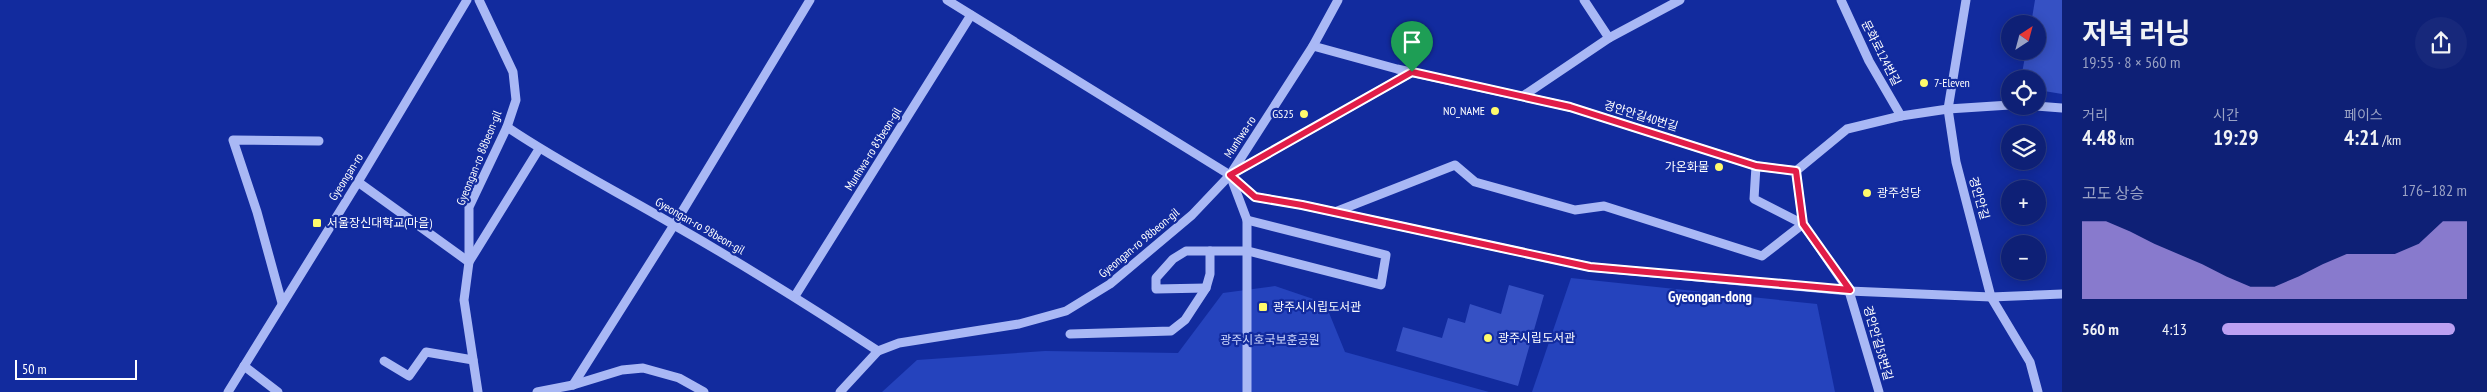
<!DOCTYPE html>
<html lang="ko">
<meta charset="utf-8">
<style>
:root{--surface:#0e2076;--page:#17287b;--text:#f1f3f6;--muted:#9ba3c5;--line:#2e3e88;--accent:#bca0f2}
body{margin:0;font-family:"PT Sans Narrow","Noto Sans KR",sans-serif;background:var(--page);color:var(--text);height:100vh;display:flex;flex-direction:column;font-size:19px;white-space:nowrap}
*{box-sizing:border-box;margin:0}
p{font-size:16px;color:var(--muted)}
.icon{flex:none;width:28px;height:28px;fill:none;stroke:currentColor;stroke-width:2;stroke-linecap:round;stroke-linejoin:round}
.map{position:relative;flex:1;overflow:hidden}
.details{display:flex;flex-direction:column;background:var(--surface);width:425px}
.details>*{flex:none}
.needle{width:32px;rotate:36deg}
.fabs{position:absolute;left:2001px;top:15px;display:grid;gap:10px}
.fabs a{display:grid;place-items:center;width:45px;height:45px;border-radius:50%;background:var(--surface);box-shadow:0 2px 12px #0003,0 0 0 1px var(--line);font-size:25px}
.scale{position:absolute;left:15px;bottom:12px;width:122px;box-sizing:border-box;padding-left:5px;border:2px solid #fff;border-top:0;font-size:14px;line-height:18px;white-space:nowrap;color:#fff;-webkit-text-stroke:4px #122b9e;paint-order:stroke}
.pin{position:absolute;display:grid;place-items:center;width:42px;height:42px;color:#fff;margin:-51px -21px;border-radius:50% 50% 50% 0;rotate:-45deg;box-shadow:0 0 5px #0007}
.pin .icon{rotate:45deg}
.round{display:grid;place-items:center;flex:none;width:52px;height:52px;border-radius:26px;background:var(--page)}
.overview{display:flex;align-items:center;justify-content:space-between;height:85px;padding:0 20px}
h1{font-size:28px;font-weight:700;line-height:38px}
.figures{display:grid;grid-template-columns:repeat(3,1fr);gap:8px;height:85px;padding:5px 20px}
.figures div{display:grid;align-content:center}
.figures b{font-size:21px;font-weight:700}
.figures small{font-size:14px;font-weight:400}
.figures p{font-size:14px}
.chart{height:140px;padding:10px 20px}
.chart p{display:flex;justify-content:space-between}
.chart svg{width:100%;height:90px;margin-top:5px;fill:var(--accent);opacity:.7}
ul{padding:0 20px;list-style:none;font-size:16px}
li{display:grid;grid-template-columns:80px 60px 1fr;align-items:center;height:38px}
li i{height:12px;border-radius:6px;background:var(--accent)}
main{display:flex;flex:1;min-height:0}
.map>svg:first-child{display:block}
.green{fill:#2543bd}
.building{fill:#3651c4}
.lines{fill:none;stroke-linecap:round;stroke-linejoin:round}
.minor{stroke:#a9b8f5;stroke-width:9}
.route-casing{stroke:#fff;stroke-width:10}
.route{stroke:#e11d48;stroke-width:6}
.poi-dot{fill:#fffa6c;stroke:#122b9e;stroke-width:2}
.labels{text-anchor:middle;stroke-width:4.5;stroke-linejoin:round;paint-order:stroke}
.street-label{font-size:12px;fill:#fff;stroke:#122b9e}
.poi-label{font-size:12px;fill:#fff;stroke:#122b9e;text-anchor:start}
.park-label{font-size:12px;fill:#d1dafe;stroke:#122b9e}
.quarter-label{font-size:15px;font-weight:bold;fill:#fff;stroke:#122b9e}
</style>
<main>
<div class="map">
<svg width="2062" height="392" viewBox="0 0 2062 392">
<rect width="100%" height="100%" fill="#122b9e"/>
<g class="green">
<polygon points="1571,278 1817,304 1835,392 1532,392"/>
<polygon points="1275,286 1325,303 1345,352 1489,392 882,392 917,360 1045,351 1178,353 1223,293"/>
</g>
<g class="building">
<polygon points="2035,0 2062,0 2062,94 2038,90 2038,79 2021,79 2026,51 2038,51 2038,24 2031,24"/>
<polygon points="1509,285 1544,295 1518,386 1396,351 1403,327 1442,338 1448,318 1465,323 1470,304 1501,314"/>
</g>
<g class="lines">
<g class="minor">
<polyline points="947,0 1230,175 1255,197 1302,205 1590,267 1849,291 1991,297 2062,294"/>
<polyline points="1584,0 1609,38"/>
<polyline points="1841,0 1869,61 1901,116"/>
<polyline points="1966,0 1948,109 1956,162 1991,297 2030,362 2038,392"/>
<polyline points="1313,46 1397,69 1570,107 1756,166 1796,171 1847,129 1901,116 1948,109 2010,105"/>
<polyline points="1523,96 1609,38 1680,0"/>
<polyline points="2036,106 2062,108"/>
<path d="M507 127C560 163 618 192 674 225 744 265 811 307 878 351"/>
<polyline points="1756,166 1754,199 1803,224 1849,291 1879,392"/>
<polyline points="358,182 469,262 539,149"/>
<polyline points="1335,212 1455,165 1475,182 1575,210 1604,206 1762,256 1803,224 1796,171"/>
<polyline points="1206,288 1156,289 1156,278 1173,259 1186,251 1248,251 1381,285 1386,255 1247,220"/>
<polyline points="795,296 971,15"/>
<polyline points="282,303 257,212 233,140 319,141"/>
<polyline points="1070,334 1171,331 1185,320 1206,288 1210,274 1210,251"/>
<polyline points="384,361 409,376 426,352 473,360"/>
<polyline points="244,366 278,392"/>
<polyline points="573,385 674,225 810,0"/>
<polyline points="228,392 358,182 467,0"/>
<polyline points="478,392 464,300 469,262 469,207 507,127 516,100 513,72 479,0"/>
<polyline points="537,392 573,385 622,370 643,368 679,378 704,392"/>
<polyline points="840,392 878,351 899,343 1019,324 1066,311 1110,284 1192,215 1230,175 1412,72"/>
<polyline points="1247,392 1247,220 1230,175 1313,46 1338,0"/>
</g>
</g>
<g class="lines">
<defs>
<polygon id="route" points="1412,72 1570,107 1756,166 1796,171 1803,224 1850,290 1590,267 1302,205 1255,197 1230,175"/>
</defs>
<use href="#route" class="route-casing"/>
<use href="#route" class="route"/>
</g>
<g class="poi-dot">
<circle cx="1924" cy="83" r="5"/>
<circle cx="1495" cy="111" r="5"/>
<circle cx="1304" cy="114" r="5"/>
<circle cx="1719" cy="167" r="5"/>
<circle cx="1867" cy="193" r="5"/>
<rect x="312" y="218" width="10" height="10" rx="2.5"/>
<rect x="1258" y="302" width="10" height="10" rx="2.5"/>
<circle cx="1488" cy="338" r="5"/>
</g>
<g class="labels">
<g class="street-label">
<text transform="translate(1881 53) rotate(63)" y="4">문화로124번길</text>
<text transform="translate(1641 116) rotate(17)" y="4">경안안길40번길</text>
<text transform="translate(1240 137) rotate(-57)" y="4">Munhwa-ro</text>
<text transform="translate(873 149) rotate(-58)" y="4">Munhwa-ro 85beon-gil</text>
<text transform="translate(479 158) rotate(-68)" y="4">Gyeongan-ro 88beon-gil</text>
<text transform="translate(346 177) rotate(-58)" y="4">Gyeongan-ro</text>
<text transform="translate(1979 198) rotate(74)" y="4">경안안길</text>
<text transform="translate(700 226) rotate(30)" y="4">Gyeongan-ro 98beon-gil</text>
<text transform="translate(1139 243) rotate(-40)" y="4">Gyeongan-ro 98beon-gil</text>
<text transform="translate(1878 343) rotate(74)" y="4">경안안길58번길</text>
</g>
<g class="poi-label">
<text x="1934" y="87">7-Eleven</text>
<text x="1485" y="115" text-anchor="end">NO_NAME</text>
<text x="1294" y="118" text-anchor="end">GS25</text>
<text x="1709" y="171" text-anchor="end">가온화물</text>
<text x="1877" y="197">광주성당</text>
<text x="327" y="227">서울장신대학교(마을)</text>
<text x="1273" y="311">광주시시립도서관</text>
<text x="1498" y="342">광주시립도서관</text>
</g>
<g class="park-label">
<text x="1270" y="344">광주시호국보훈공원</text>
</g>
<g class="quarter-label">
<text x="1710" y="302">Gyeongan-dong</text>
</g>
</g>
</svg>
<div class="fabs">
<a><svg class="needle" viewBox="-14 -14 28 28"><path d="M0-13l5 13h-10z" fill="#e53935"/><path d="M0 13l5-13h-10z" fill="#9ba3c5"/></svg></a>
<a><svg class="icon" aria-label="locate" viewBox="0 0 24 24"><circle cx="12" cy="12" r="6"/><path d="M12 2v4M12 18v4M2 12h4M18 12h4"/></svg></a>
<a><svg class="icon" aria-label="layers" viewBox="0 0 24 24"><path d="M12 4l9 5-9 5-9-5zM3 14l9 5 9-5"/></svg></a>
<a>+</a>
<a>−</a>
</div>
<div class="scale">50 m</div>
<div class="pin" style="left:1412px;top:72px;background:#1e9e55"><svg class="icon" aria-label="arrive" viewBox="0 0 24 24"><path d="M6 21V4h12l-3 4 3 4H6"/></svg></div>
</div>
<section class="details">
<div class="overview"><div><h1>저녁 러닝</h1><p>19:55 · 8 × 560 m</p></div><a class="round"><svg class="icon" aria-label="share" viewBox="0 0 24 24"><path d="M12 15V3M7 8l5-5 5 5M5 13v7h14v-7"/></svg></a></div>
<div class="figures">
<div><p>거리</p><b>4.48<small> km</small></b></div>
<div><p>시간</p><b>19:29</b></div>
<div><p>페이스</p><b>4:21<small> /km</small></b></div>
</div>
<div class="chart"><p><span>고도 상승</span>176–182 m</p>
<svg viewBox="0 0 160 44" preserveAspectRatio="none"><path d="M0 44V6L10 6L20 11L30 17L40 22L50 27L60 33L70 38L80 38L90 33L100 27L110 22L120 22L130 22L140 17L150 6L160 6V44z"/></svg>
</div>
<ul>
<li><b>560 m</b>4:13<i style="width:95%"></i></li>
</ul>
</section>
</main>
